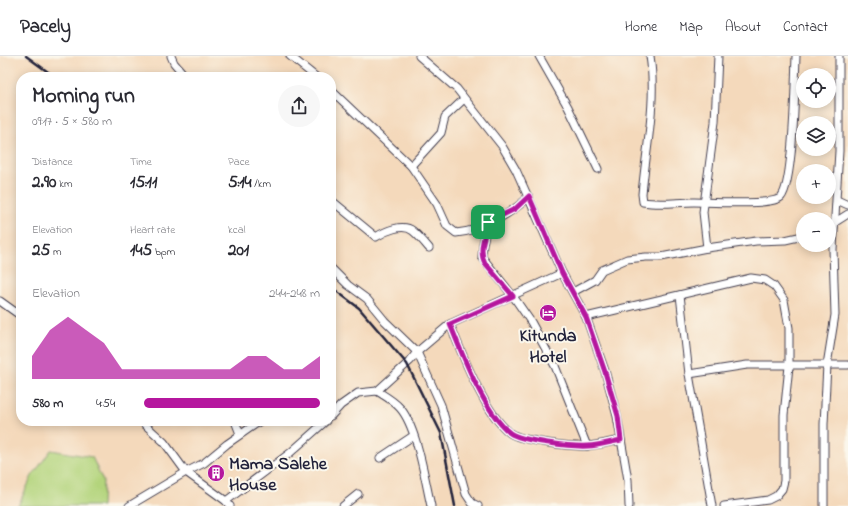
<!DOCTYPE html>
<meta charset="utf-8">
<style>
:root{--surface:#fff;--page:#f7f7f7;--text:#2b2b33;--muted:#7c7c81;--line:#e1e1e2;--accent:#b5179e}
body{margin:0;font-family:"Indie Flower",sans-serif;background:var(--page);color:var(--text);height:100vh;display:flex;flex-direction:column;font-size:15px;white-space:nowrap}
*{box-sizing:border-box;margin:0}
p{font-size:13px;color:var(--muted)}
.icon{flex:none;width:22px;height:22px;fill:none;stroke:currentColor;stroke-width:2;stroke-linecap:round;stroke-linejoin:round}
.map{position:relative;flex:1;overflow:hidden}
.panel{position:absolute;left:16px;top:16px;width:320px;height:354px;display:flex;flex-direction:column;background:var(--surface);border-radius:16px;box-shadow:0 2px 10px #0003}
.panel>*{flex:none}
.controls{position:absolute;left:796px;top:12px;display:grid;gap:8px}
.controls a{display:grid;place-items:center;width:40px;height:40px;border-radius:50%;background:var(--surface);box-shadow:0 2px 10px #0003;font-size:20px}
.pin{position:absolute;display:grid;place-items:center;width:34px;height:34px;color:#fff;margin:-17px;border-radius:8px;box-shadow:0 2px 6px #0006}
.round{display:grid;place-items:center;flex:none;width:42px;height:42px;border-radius:21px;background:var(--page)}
.headline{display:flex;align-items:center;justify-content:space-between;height:68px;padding:0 16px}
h1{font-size:22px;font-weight:700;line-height:30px}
.figures{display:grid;grid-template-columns:repeat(3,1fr);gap:6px;height:68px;padding:4px 16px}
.figures div{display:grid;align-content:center}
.figures b{font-size:17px;font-weight:700}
.figures small{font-size:11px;font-weight:400}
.figures p{font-size:11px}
.chart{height:112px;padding:8px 16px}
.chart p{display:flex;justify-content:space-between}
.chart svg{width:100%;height:72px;margin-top:4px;fill:var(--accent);opacity:.7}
ul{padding:0 16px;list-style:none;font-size:13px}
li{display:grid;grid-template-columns:64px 48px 1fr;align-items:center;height:30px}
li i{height:10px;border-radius:5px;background:var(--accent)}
header{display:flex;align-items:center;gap:24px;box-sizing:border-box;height:56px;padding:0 20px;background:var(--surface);border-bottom:1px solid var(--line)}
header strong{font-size:19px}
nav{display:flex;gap:22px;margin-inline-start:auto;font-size:14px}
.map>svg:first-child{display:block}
.green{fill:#b3d47c;stroke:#6a7b5c}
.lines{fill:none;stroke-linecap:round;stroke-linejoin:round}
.street-casing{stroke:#423d4e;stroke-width:9}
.street{stroke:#fff;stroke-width:7}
.rail{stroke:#22223b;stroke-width:2.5}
.route-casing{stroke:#fff;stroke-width:8}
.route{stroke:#b5179e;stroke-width:5}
.labels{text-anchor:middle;stroke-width:4;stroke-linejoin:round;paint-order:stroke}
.poi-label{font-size:18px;font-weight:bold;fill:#22223b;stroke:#fbf7ec}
</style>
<header>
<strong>Pacely</strong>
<nav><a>Home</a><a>Map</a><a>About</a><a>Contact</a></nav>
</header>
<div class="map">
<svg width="848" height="450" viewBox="0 0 848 450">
<rect width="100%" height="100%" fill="#fbf7ec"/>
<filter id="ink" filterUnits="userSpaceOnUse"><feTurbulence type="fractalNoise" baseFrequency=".025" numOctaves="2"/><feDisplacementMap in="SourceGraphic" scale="8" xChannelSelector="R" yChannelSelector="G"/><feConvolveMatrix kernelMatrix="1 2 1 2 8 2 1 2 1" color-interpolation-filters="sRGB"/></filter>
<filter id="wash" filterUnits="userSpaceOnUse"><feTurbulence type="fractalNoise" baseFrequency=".012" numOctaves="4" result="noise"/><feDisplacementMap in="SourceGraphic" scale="16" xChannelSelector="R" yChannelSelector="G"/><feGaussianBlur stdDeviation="0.9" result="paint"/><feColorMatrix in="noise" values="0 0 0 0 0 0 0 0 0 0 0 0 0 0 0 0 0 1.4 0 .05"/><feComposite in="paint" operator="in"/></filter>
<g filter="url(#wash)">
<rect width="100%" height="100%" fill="#f4d9bb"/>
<polygon class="green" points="51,394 92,401 103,425 102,450 18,450 32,420"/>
</g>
<g filter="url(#ink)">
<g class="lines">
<defs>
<g id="street">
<polyline points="171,0 174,7 186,21"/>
<polyline points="290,0 316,21"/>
<polyline points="419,0 457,33 502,90 516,114 562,217 586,261 605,315 617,360 628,424 629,450"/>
<polyline points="539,0 568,51 598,113"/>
<path d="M650 0C657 45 646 93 642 138L643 146C660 149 677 146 694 146 709 146 773 150 781 141 794 127 795 24 796 0"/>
<path d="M331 34 411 110 437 148 447 170 456 177C482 175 510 158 529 141"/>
<polyline points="411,110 441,77 445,61 464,43"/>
<path d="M331 144 376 181C385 175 403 167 413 175 419 180 424 186 429 192"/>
<polyline points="837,144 848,149"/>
<polyline points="488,166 483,188 482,201 513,240 531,266 555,310 587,390"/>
<polyline points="829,170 848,158"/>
<polyline points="707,192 703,156 715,66 718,0"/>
<polyline points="331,212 348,229 367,243 385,265 417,296 441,349 466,438 472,447 478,450"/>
<polyline points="573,236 595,224 602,214 627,203 646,201 661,201 707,192 756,185 785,184 803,180"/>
<polyline points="680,239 689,318 712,450"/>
<polyline points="0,245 21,260"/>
<polyline points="586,261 751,222 765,224 774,230 784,244 789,272 789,310 784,359 784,425 782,433 776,440 768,444 724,450"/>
<path d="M450 268C462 298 485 358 510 377 521 385 573 391 588 390 599 389 610 386 621 384"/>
<polyline points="689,318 747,309 848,309"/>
<path d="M377 335C385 340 394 345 400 352 417 371 425 424 431 450"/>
<polyline points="331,360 341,349 358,337 377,335 410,305 417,296 450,268 562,217"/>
<polyline points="141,365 164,386 186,416 226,445 230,450"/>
<polyline points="235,365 240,378"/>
<polyline points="380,402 413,380"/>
<polyline points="226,445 290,397 326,365"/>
<polyline points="129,450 186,416 204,407 227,388 260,365"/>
<polyline points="343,450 358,438"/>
<polyline points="824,450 824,368 827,309 835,259 833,193 839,95 839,0"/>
</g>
</defs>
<use href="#street" class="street-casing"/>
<use href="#street" class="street"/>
<g class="rail">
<polyline points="26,0 55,21"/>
<polyline points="331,231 359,252 407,308 441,377 455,450"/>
</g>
</g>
</g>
<g class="lines" filter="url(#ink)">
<defs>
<path id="route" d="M529 140 562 217 586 261 605 316 618 360 621 384C610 386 599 390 588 390 573 391 521 385 510 377 485 358 462 298 450 268L513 240 485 207C478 194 485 180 488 166L515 153Z"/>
</defs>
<use href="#route" class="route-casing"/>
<use href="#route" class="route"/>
</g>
<defs>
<symbol id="hotel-disc" viewBox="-11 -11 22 22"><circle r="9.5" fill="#b5179e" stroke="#fbf7ec"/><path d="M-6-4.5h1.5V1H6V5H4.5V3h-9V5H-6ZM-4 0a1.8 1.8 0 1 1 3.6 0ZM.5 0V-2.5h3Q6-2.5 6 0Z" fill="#fff"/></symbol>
<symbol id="building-disc" viewBox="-11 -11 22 22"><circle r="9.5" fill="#b5179e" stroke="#fbf7ec"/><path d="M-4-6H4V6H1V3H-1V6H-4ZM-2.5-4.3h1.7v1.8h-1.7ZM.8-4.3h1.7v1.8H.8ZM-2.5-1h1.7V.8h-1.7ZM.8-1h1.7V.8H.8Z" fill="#fff"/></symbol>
</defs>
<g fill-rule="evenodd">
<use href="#hotel-disc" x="538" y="247" width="20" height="20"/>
<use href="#building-disc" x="206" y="407" width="20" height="20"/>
</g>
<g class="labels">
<g class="poi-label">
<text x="548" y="285">Kitunda<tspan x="548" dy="21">Hotel</tspan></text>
<text x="229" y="413" text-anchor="start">Mama Salehe<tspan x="229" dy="21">House</tspan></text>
</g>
</g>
</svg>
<div class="controls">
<a><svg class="icon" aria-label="locate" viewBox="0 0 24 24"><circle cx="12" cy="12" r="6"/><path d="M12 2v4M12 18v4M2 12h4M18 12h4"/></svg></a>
<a><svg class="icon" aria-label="layers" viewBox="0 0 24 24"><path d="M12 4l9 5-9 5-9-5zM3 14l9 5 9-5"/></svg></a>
<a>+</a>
<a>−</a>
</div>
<div class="pin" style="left:488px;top:166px;background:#1e9e55"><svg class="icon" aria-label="arrive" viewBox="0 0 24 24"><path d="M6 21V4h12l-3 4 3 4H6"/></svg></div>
<section class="panel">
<div class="headline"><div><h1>Morning run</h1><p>09:17 · 5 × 580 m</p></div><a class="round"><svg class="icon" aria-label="share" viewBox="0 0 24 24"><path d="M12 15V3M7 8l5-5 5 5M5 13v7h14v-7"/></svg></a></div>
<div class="figures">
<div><p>Distance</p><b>2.90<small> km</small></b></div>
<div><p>Time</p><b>15:11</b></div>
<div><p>Pace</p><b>5:14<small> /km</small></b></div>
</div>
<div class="figures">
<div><p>Elevation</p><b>25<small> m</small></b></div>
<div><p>Heart rate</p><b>145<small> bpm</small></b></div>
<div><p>kcal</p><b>201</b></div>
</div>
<div class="chart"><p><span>Elevation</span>244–248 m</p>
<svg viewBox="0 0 160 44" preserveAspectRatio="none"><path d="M0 44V30L10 14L20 6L30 14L40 22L50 38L60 38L70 38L80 38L90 38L100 38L110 38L120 30L130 30L140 38L150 38L160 30V44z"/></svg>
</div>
<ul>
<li><b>580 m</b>4:54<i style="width:100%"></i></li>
</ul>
</section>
</div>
